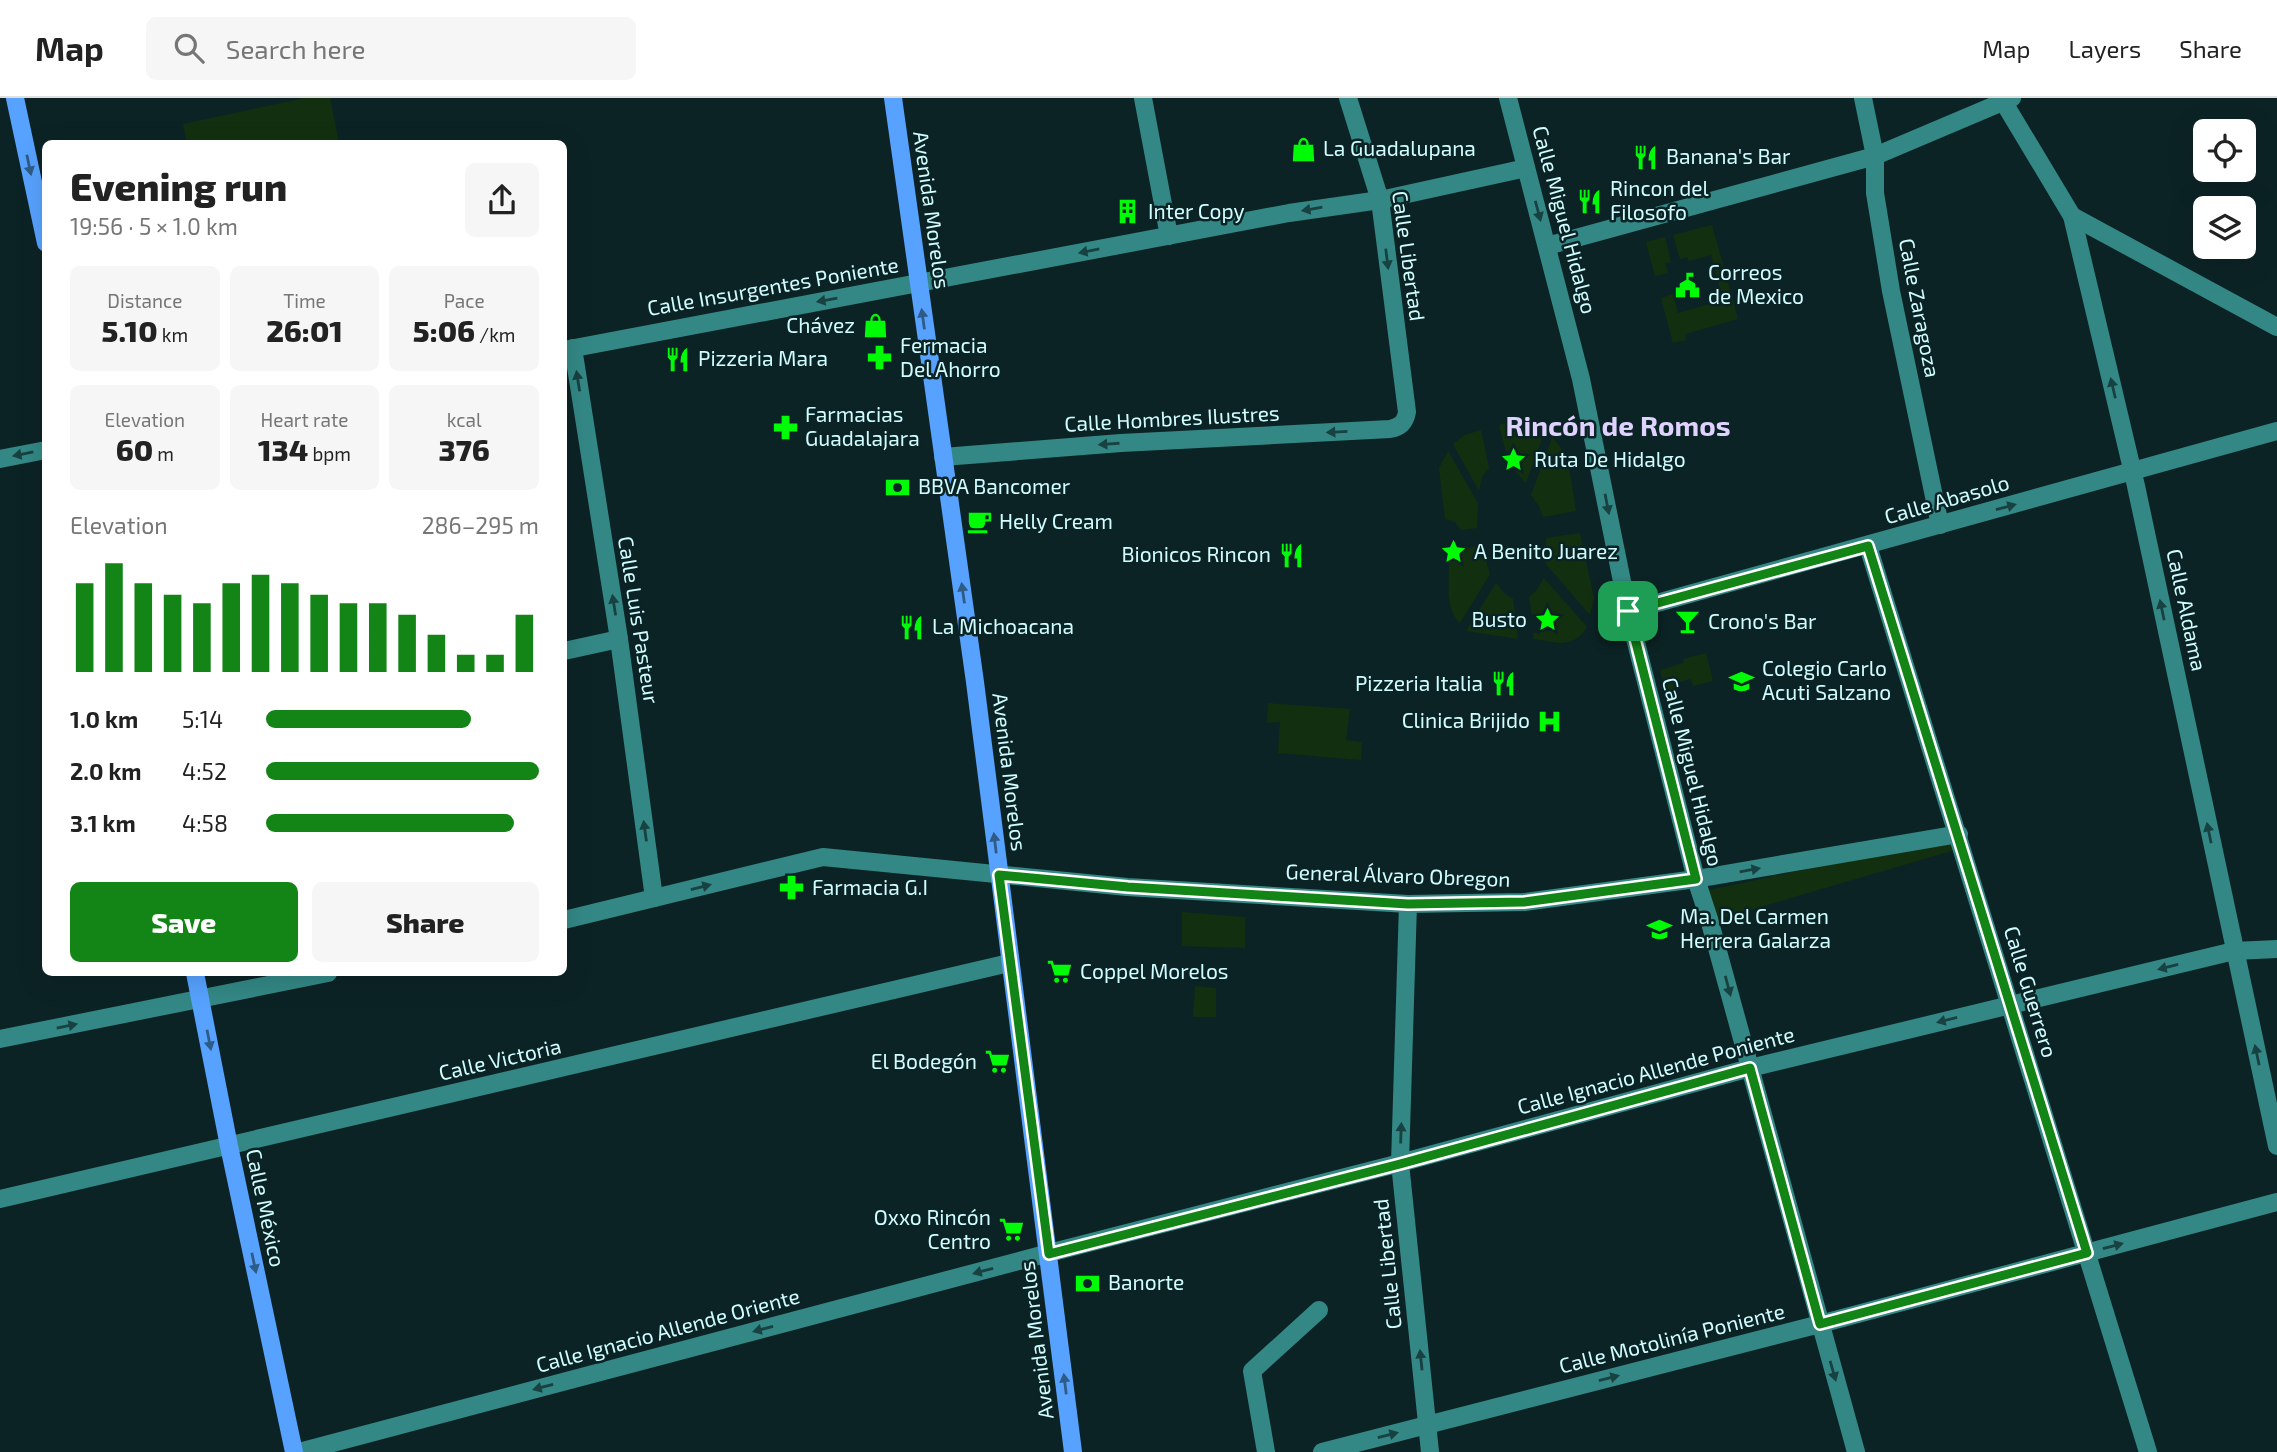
<!DOCTYPE html>
<meta charset="utf-8">
<style>
:root{--surface:#fff;--page:#f6f6f6;--text:#222;--muted:#767676;--line:#e0e0e0;--accent:#138416}
body{margin:0;font-family:"Exo 2",sans-serif;background:var(--page);color:var(--text);height:100vh;display:flex;flex-direction:column;font-size:26px;white-space:nowrap}
*{box-sizing:border-box;margin:0}
p{font-size:23px;color:var(--muted)}
.icon{flex:none;width:38px;height:38px;fill:none;stroke:currentColor;stroke-width:2;stroke-linecap:round;stroke-linejoin:round}
.map{position:relative;flex:1;overflow:hidden}
.panel{position:absolute;left:42px;top:42px;width:525px;height:836px;display:flex;flex-direction:column;background:var(--surface);border-radius:10px;box-shadow:0 7px 28px #0002}
.panel>*{flex:none}
.controls{position:absolute;left:2193px;top:21px;display:grid;gap:14px}
.controls a{display:grid;place-items:center;width:63px;height:63px;border-radius:10px;background:var(--surface);box-shadow:0 7px 28px #0002;font-size:35px}
.pin{position:absolute;display:grid;place-items:center;width:60px;height:60px;color:#fff;margin:-30px;border-radius:14px;box-shadow:0 4px 10px #0006}
.round{display:grid;place-items:center;flex:none;width:74px;height:74px;border-radius:10px;background:var(--page)}
.overview{display:flex;align-items:center;justify-content:space-between;height:119px;padding:0 28px}
h1{font-size:38px;font-weight:800;line-height:52px}
.figures{display:grid;grid-template-columns:repeat(3,1fr);gap:10px;height:119px;padding:7px 28px}
.figures div{display:grid;align-content:center;border-radius:10px;background:var(--page);text-align:center}
.figures b{font-size:30px;font-weight:800}
.figures small{font-size:19px;font-weight:400}
.figures p{font-size:19px}
.chart{height:196px;padding:14px 28px}
.chart p{display:flex;justify-content:space-between}
.chart svg{width:100%;height:126px;margin-top:7px;stroke:var(--accent);stroke-width:6}
.button{display:flex;gap:14px;margin-top:auto;padding:14px 28px}
.button a{flex:1;height:80px;border-radius:10px;background:var(--accent);color:#fff;font-size:28px;font-weight:800;line-height:80px;text-align:center}
.button a+a{background:var(--page);color:var(--text)}
ul{padding:0 28px;list-style:none;font-size:23px}
li{display:grid;grid-template-columns:112px 84px 1fr;align-items:center;height:52px}
li i{height:18px;border-radius:9px;background:var(--accent)}
header{display:flex;align-items:center;gap:42px;box-sizing:border-box;height:98px;padding:0 35px;background:var(--surface);border-bottom:2px solid var(--line)}
header strong{font-size:33px}
nav{display:flex;gap:38px;margin-inline-start:auto;font-size:24px}
.search{width:490px;height:63px;background:var(--page);display:flex;align-items:center;gap:18px;box-sizing:border-box;padding:0 24px;border-radius:10px;color:var(--muted);font-size:26px}
.map>svg:first-child{display:block}
.green{fill:#12300f}
.lines{fill:none;stroke-linecap:round;stroke-linejoin:round}
.minor{stroke:#338885;stroke-width:18}
.major{stroke:#57a2ff;stroke-width:18}
.oneway{fill:#2e5c87}
.oneway2{fill:#184142}
.route-casing{stroke:#fff;stroke-width:14}
.route{stroke:#138416;stroke-width:9}
.labels{text-anchor:middle;stroke-width:5;stroke-linejoin:round;paint-order:stroke}
.poi-label{font-size:21px;fill:#d0fdff;stroke:#0c2325;text-anchor:start}
.street-label{font-size:21px;fill:#d0fdff;stroke:#0c2325}
.district-label{font-size:28px;font-weight:bold;fill:#dfd2ff;stroke:#0c2325}
</style>
<header>
<strong>Map</strong>
<div class="search"><svg class="icon" aria-label="search" viewBox="0 0 24 24"><circle cx="10" cy="10" r="6"/><path d="M15 15l6 6"/></svg>Search here</div>
<nav><a>Map</a><a>Layers</a><a>Share</a></nav>
</header>
<div class="map">
<svg width="2277" height="1354" viewBox="0 0 2277 1354">
<rect width="100%" height="100%" fill="#0c2325"/>
<g class="green">
<polygon points="305,0 330,0 339,45 187,45 183,26"/>
<polygon points="1712,127 1738,221 1685,236 1686,242 1673,245 1661,200 1673,196 1678,215 1723,202 1711,157 1689,163 1687,159 1680,161 1673,137"/>
<polygon points="1665,139 1671,164 1665,165 1668,175 1655,178 1646,144"/>
<polygon points="1514,323 1535,325 1545,332 1526,385 1516,374 1514,370 1521,369 1518,352 1506,354 1499,327"/>
<polygon points="1481,332 1489,370 1482,379 1479,393 1453,346 1465,337"/>
<path d="M1552 340C1571 355 1572 391 1576 413L1543 419 1539 408 1531 397Z"/>
<polygon points="1448,353 1478,405 1477,430 1461,432 1455,424 1445,421 1439,370"/>
<polygon points="1580,435 1594,500 1590,517 1546,466 1546,440"/>
<path d="M1481 447 1490 476 1460 525C1445 511 1449 483 1449 464 1457 463 1462 460 1462 451Z"/>
<path d="M1544 480 1587 529C1572 552 1557 544 1534 541L1533 535 1556 532 1553 516 1532 519 1529 499 1536 493Z"/>
<polygon points="1496,485 1504,495 1513,501 1518,541 1466,533"/>
<polygon points="1706,555 1713,583 1693,588 1691,581 1673,586 1674,592 1665,595 1660,572 1684,565 1683,561"/>
<polygon points="1268,605 1350,611 1346,642 1362,644 1361,662 1278,655 1280,624 1267,625"/>
<polygon points="1951,740 1955,752 1716,822 1709,792"/>
<polygon points="1182,814 1245,819 1245,850 1182,848"/>
<polygon points="1195,888 1216,890 1216,919 1193,919"/>
</g>
<g class="lines">
<g class="minor">
<polyline points="1143,0 1169,138"/>
<polyline points="1508,0 1581,281 1628,513 1644,576 1696,781 1709,821 1856,1354"/>
<polyline points="1863,0 1875,58 1875,95 1891,193 1940,427"/>
<polyline points="2003,3 2072,118 2136,388 2277,1048"/>
<polyline points="2072,118 2277,229"/>
<polyline points="1547,148 1875,58 2012,0"/>
<polyline points="573,250 619,541 654,800"/>
<polyline points="564,252 1289,115 1380,102 1526,70"/>
<path d="M943 359 1121 345 1390 331C1400 329 1405 325 1407 314L1380 102 1348 0"/>
<polyline points="0,361 46,352"/>
<polyline points="1868,448 2148,1354"/>
<polyline points="1628,513 2277,333"/>
<polyline points="564,553 619,541"/>
<polyline points="1408,806 1400,1065 1430,1354"/>
<polyline points="564,822 823,759 1127,789 1408,806 1524,804 1696,781 1959,736"/>
<polyline points="0,941 328,875"/>
<polyline points="0,1101 1009,865"/>
<polyline points="299,1354 1049,1155 1400,1065 1750,970 2234,853 2277,851"/>
<polyline points="1266,1354 1252,1273 1319,1212"/>
<polyline points="1322,1354 1820,1226 2277,1104"/>
</g>
<g class="major">
<polyline points="15,0 46,145"/>
<polyline points="893,0 975,584 1073,1354"/>
<polyline points="195,875 229,1048 294,1354"/>
</g>
</g>
<defs><path id="oneway-solid" d="M-6-.8H1V-3.2L6.5 0L1 3.2V.8H-6Z" transform="scale(1.75)"/></defs>
<g class="oneway">
<use href="#oneway-solid" transform="translate(29 67) rotate(78)"/>
<use href="#oneway-solid" transform="translate(923 221) rotate(-98)"/>
<use href="#oneway-solid" transform="translate(963 495) rotate(-98)"/>
<use href="#oneway-solid" transform="translate(995 745) rotate(-97)"/>
<use href="#oneway-solid" transform="translate(209 942) rotate(79)"/>
<use href="#oneway-solid" transform="translate(254 1165) rotate(78)"/>
<use href="#oneway-solid" transform="translate(1065 1286) rotate(-97)"/>
</g>
<g class="oneway2">
<use href="#oneway-solid" transform="translate(1312 111) rotate(170)"/>
<use href="#oneway-solid" transform="translate(1538 113) rotate(75)"/>
<use href="#oneway-solid" transform="translate(1089 153) rotate(169)"/>
<use href="#oneway-solid" transform="translate(1387 161) rotate(83)"/>
<use href="#oneway-solid" transform="translate(827 202) rotate(170)"/>
<use href="#oneway-solid" transform="translate(578 283) rotate(-99)"/>
<use href="#oneway-solid" transform="translate(2113 290) rotate(-103)"/>
<use href="#oneway-solid" transform="translate(1337 334) rotate(177)"/>
<use href="#oneway-solid" transform="translate(1109 346) rotate(176)"/>
<use href="#oneway-solid" transform="translate(23 356) rotate(169)"/>
<use href="#oneway-solid" transform="translate(1607 406) rotate(79)"/>
<use href="#oneway-solid" transform="translate(2006 409) rotate(-15)"/>
<use href="#oneway-solid" transform="translate(614 507) rotate(-99)"/>
<use href="#oneway-solid" transform="translate(2162 512) rotate(-102)"/>
<use href="#oneway-solid" transform="translate(645 733) rotate(-98)"/>
<use href="#oneway-solid" transform="translate(2209 735) rotate(-102)"/>
<use href="#oneway-solid" transform="translate(1750 772) rotate(-10)"/>
<use href="#oneway-solid" transform="translate(701 789) rotate(-14)"/>
<use href="#oneway-solid" transform="translate(2168 869) rotate(166)"/>
<use href="#oneway-solid" transform="translate(1728 888) rotate(75)"/>
<use href="#oneway-solid" transform="translate(1947 922) rotate(166)"/>
<use href="#oneway-solid" transform="translate(67 928) rotate(-11)"/>
<use href="#oneway-solid" transform="translate(2257 957) rotate(-102)"/>
<use href="#oneway-solid" transform="translate(1401 1035) rotate(-88)"/>
<use href="#oneway-solid" transform="translate(2113 1148) rotate(-15)"/>
<use href="#oneway-solid" transform="translate(983 1173) rotate(165)"/>
<use href="#oneway-solid" transform="translate(763 1231) rotate(165)"/>
<use href="#oneway-solid" transform="translate(1421 1262) rotate(-96)"/>
<use href="#oneway-solid" transform="translate(1833 1273) rotate(74)"/>
<use href="#oneway-solid" transform="translate(1609 1280) rotate(-14)"/>
<use href="#oneway-solid" transform="translate(543 1289) rotate(165)"/>
<use href="#oneway-solid" transform="translate(1388 1337) rotate(-14)"/>
</g>
<g class="lines">
<defs>
<polygon id="route" points="1868,448 2087,1155 1820,1226 1750,970 1400,1066 1049,1156 999,777 1128,789 1408,806 1524,804 1696,781 1628,513"/>
</defs>
<use href="#route" class="route-casing"/>
<use href="#route" class="route"/>
</g>
<defs>
<symbol id="shop-bare" viewBox="-9 -9 18 18"><path d="M-5-2.5h2.3a2.7 3.5 0 0 1 5.4 0H5L5.5 6h-11ZM-1.5-2.5h3a1.5 2.3 0 0 0-3 0Z" fill="#00fb07" stroke="#0c2325" stroke-width="2.5" paint-order="stroke"/></symbol>
<symbol id="restaurant-bare" viewBox="-9 -9 18 18"><path d="M-5-6h1v4h1v-4h1v4h1v-4h1v5L-1.5 .5V6h-2V.5L-5-1ZM5-6V6H3V1.5H1.5Q1.5-4 5-6Z" fill="#00fb07" stroke="#0c2325" stroke-width="2.5" paint-order="stroke"/></symbol>
<symbol id="building-bare" viewBox="-9 -9 18 18"><path d="M-4-6H4V6H1V3H-1V6H-4ZM-2.5-4.3h1.7v1.8h-1.7ZM.8-4.3h1.7v1.8H.8ZM-2.5-1h1.7V.8h-1.7ZM.8-1h1.7V.8H.8Z" fill="#00fb07" stroke="#0c2325" stroke-width="2.5" paint-order="stroke"/></symbol>
<symbol id="civic-bare" viewBox="-9 -9 18 18"><path d="M-.6-6.5H3V-4.5H.6V-3L4-1V1h2V6H-6V1h2V-1L-.6-3ZM-1.2 2.5V6h2.4V2.5Z" fill="#00fb07" stroke="#0c2325" stroke-width="2.5" paint-order="stroke"/></symbol>
<symbol id="pharmacy-bare" viewBox="-9 -9 18 18"><path d="M-2-6h4v4h4v4h-4v4h-4v-4h-4v-4h4Z" fill="#00fb07" stroke="#0c2325" stroke-width="2.5" paint-order="stroke"/></symbol>
<symbol id="sight-bare" viewBox="-9 -9 18 18"><path d="M0-6L1.8-2.2L6-1.7L2.9 1.2L3.7 5.4L0 3.3L-3.7 5.4L-2.9 1.2L-6-1.7L-1.8-2.2Z" fill="#00fb07" stroke="#0c2325" stroke-width="2.5" paint-order="stroke"/></symbol>
<symbol id="bank-bare" viewBox="-9 -9 18 18"><path d="M-6-4H6V4H-6ZM0-2.3a2.3 2.3 0 1 0 0 4.6a2.3 2.3 0 1 0 0-4.6Z" fill="#00fb07" stroke="#0c2325" stroke-width="2.5" paint-order="stroke"/></symbol>
<symbol id="cafe-bare" viewBox="-9 -9 18 18"><path d="M-5.5-4.5H6V0H3Q3 3.5 0 3.5H-2.5Q-5.5 3.5-5.5 0ZM3-3.2v2h1.7v-2ZM-6 4.5H4V6H-6Z" fill="#00fb07" stroke="#0c2325" stroke-width="2.5" paint-order="stroke"/></symbol>
<symbol id="bar-bare" viewBox="-9 -9 18 18"><path d="M-6-5H6L.8 .8V4.5H3.5V6h-7V4.5H-.8V.8Z" fill="#00fb07" stroke="#0c2325" stroke-width="2.5" paint-order="stroke"/></symbol>
<symbol id="university-bare" viewBox="-9 -9 18 18"><path d="M0-5L7-2L0 1L-7-2ZM-4 1L0 2.5L4 1V4Q0 6-4 4Z" fill="#00fb07" stroke="#0c2325" stroke-width="2.5" paint-order="stroke"/></symbol>
<symbol id="hospital-bare" viewBox="-9 -9 18 18"><path d="M-5-5h3v3.5h4V-5h3V5h-3V1.5h-4V5h-3Z" fill="#00fb07" stroke="#0c2325" stroke-width="2.5" paint-order="stroke"/></symbol>
<symbol id="school-bare" viewBox="-9 -9 18 18"><path d="M0-5L7-2L0 1L-7-2ZM-4 1L0 2.5L4 1V4Q0 6-4 4Z" fill="#00fb07" stroke="#0c2325" stroke-width="2.5" paint-order="stroke"/></symbol>
<symbol id="supermarket-bare" viewBox="-9 -9 18 18"><path d="M-6-5.5h2.5l.6 2H6L4.5 2H-2.5L-4.4-4H-6ZM-1.5 3.2a1.3 1.3 0 1 0 .1 0ZM3 3.2a1.3 1.3 0 1 0 .1 0Z" fill="#00fb07" stroke="#0c2325" stroke-width="2.5" paint-order="stroke"/></symbol>
</defs>
<g fill-rule="evenodd">
<use href="#shop-bare" x="1286" y="34" width="35" height="35"/>
<use href="#restaurant-bare" x="1628" y="42" width="35" height="35"/>
<use href="#restaurant-bare" x="1572" y="86" width="35" height="35"/>
<use href="#building-bare" x="1110" y="96" width="35" height="35"/>
<use href="#civic-bare" x="1670" y="170" width="35" height="35"/>
<use href="#shop-bare" x="858" y="210" width="35" height="35"/>
<use href="#pharmacy-bare" x="862" y="242" width="35" height="35"/>
<use href="#restaurant-bare" x="660" y="244" width="35" height="35"/>
<use href="#pharmacy-bare" x="768" y="312" width="35" height="35"/>
<use href="#sight-bare" x="1496" y="344" width="35" height="35"/>
<use href="#bank-bare" x="880" y="372" width="35" height="35"/>
<use href="#cafe-bare" x="962" y="406" width="35" height="35"/>
<use href="#sight-bare" x="1436" y="436" width="35" height="35"/>
<use href="#restaurant-bare" x="1274" y="440" width="35" height="35"/>
<use href="#sight-bare" x="1530" y="504" width="35" height="35"/>
<use href="#bar-bare" x="1670" y="506" width="35" height="35"/>
<use href="#restaurant-bare" x="894" y="512" width="35" height="35"/>
<use href="#university-bare" x="1724" y="566" width="35" height="35"/>
<use href="#restaurant-bare" x="1486" y="568" width="35" height="35"/>
<use href="#hospital-bare" x="1532" y="606" width="35" height="35"/>
<use href="#pharmacy-bare" x="774" y="772" width="35" height="35"/>
<use href="#school-bare" x="1642" y="814" width="35" height="35"/>
<use href="#supermarket-bare" x="1042" y="856" width="35" height="35"/>
<use href="#supermarket-bare" x="980" y="946" width="35" height="35"/>
<use href="#supermarket-bare" x="994" y="1114" width="35" height="35"/>
<use href="#bank-bare" x="1070" y="1168" width="35" height="35"/>
</g>
<g class="labels">
<g class="poi-label">
<text x="1323" y="58">La Guadalupana</text>
<text x="1666" y="66">Banana's Bar</text>
<text x="1610" y="98">Rincon del<tspan x="1610" dy="24">Filosofo</tspan></text>
<text x="1148" y="121">Inter Copy</text>
<text x="1708" y="182">Correos<tspan x="1708" dy="24">de Mexico</tspan></text>
<text x="855" y="235" text-anchor="end">Chávez</text>
<text x="900" y="255">Fermacia<tspan x="900" dy="24">Del Ahorro</tspan></text>
<text x="698" y="268">Pizzeria Mara</text>
<text x="805" y="324">Farmacias<tspan x="805" dy="24">Guadalajara</tspan></text>
<text x="1534" y="369">Ruta De Hidalgo</text>
<text x="918" y="396">BBVA Bancomer</text>
<text x="999" y="431">Helly Cream</text>
<text x="1474" y="461">A Benito Juarez</text>
<text x="1271" y="464" text-anchor="end">Bionicos Rincon</text>
<text x="1527" y="529" text-anchor="end">Busto</text>
<text x="1708" y="531">Crono's Bar</text>
<text x="932" y="536">La Michoacana</text>
<text x="1762" y="578">Colegio Carlo<tspan x="1762" dy="24">Acuti Salzano</tspan></text>
<text x="1483" y="593" text-anchor="end">Pizzeria Italia</text>
<text x="1530" y="630" text-anchor="end">Clinica Brijido</text>
<text x="812" y="797">Farmacia G.I</text>
<text x="1680" y="826">Ma. Del Carmen<tspan x="1680" dy="24">Herrera Galarza</tspan></text>
<text x="1080" y="881">Coppel Morelos</text>
<text x="977" y="971" text-anchor="end">El Bodegón</text>
<text x="991" y="1127" text-anchor="end">Oxxo Rincón<tspan x="991" dy="24">Centro</tspan></text>
<text x="1108" y="1192">Banorte</text>
</g>
<g class="street-label">
<text transform="translate(931 112) rotate(82)" y="7">Avenida Morelos</text>
<text transform="translate(1564 122) rotate(75)" y="7">Calle Miguel Hidalgo</text>
<text transform="translate(1408 158) rotate(82)" y="7">Calle Libertad</text>
<text transform="translate(773 189) rotate(-10)" y="7">Calle Insurgentes Poniente</text>
<text transform="translate(1919 210) rotate(79)" y="7">Calle Zaragoza</text>
<text transform="translate(1172 321) rotate(-3)" y="7">Calle Hombres Ilustres</text>
<text transform="translate(1947 402) rotate(-16)" y="7">Calle Abasolo</text>
<text transform="translate(2186 512) rotate(78)" y="7">Calle Aldama</text>
<text transform="translate(638 522) rotate(81)" y="7">Calle Luis Pasteur</text>
<text transform="translate(1009 674) rotate(83)" y="7">Avenida Morelos</text>
<text transform="translate(1692 674) rotate(76)" y="7">Calle Miguel Hidalgo</text>
<text transform="translate(1398 778) rotate(2)" y="7">General Álvaro Obregon</text>
<text transform="translate(2030 894) rotate(73)" y="7">Calle Guerrero</text>
<text transform="translate(500 962) rotate(-13)" y="7">Calle Victoria</text>
<text transform="translate(1656 973) rotate(-15)" y="7">Calle Ignacio Allende Poniente</text>
<text transform="translate(265 1110) rotate(78)" y="7">Calle México</text>
<text transform="translate(1388 1166) rotate(-96)" y="7">Calle Libertad</text>
<text transform="translate(668 1233) rotate(-15)" y="7">Calle Ignacio Allende Oriente</text>
<text transform="translate(1672 1241) rotate(-14)" y="7">Calle Motolinía Poniente</text>
<text transform="translate(1037 1242) rotate(-97)" y="7">Avenida Morelos</text>
</g>
<g class="district-label">
<text x="1618" y="338">Rincón de Romos</text>
</g>
</g>
</svg>
<div class="controls">
<a><svg class="icon" aria-label="locate" viewBox="0 0 24 24"><circle cx="12" cy="12" r="6"/><path d="M12 2v4M12 18v4M2 12h4M18 12h4"/></svg></a>
<a><svg class="icon" aria-label="layers" viewBox="0 0 24 24"><path d="M12 4l9 5-9 5-9-5zM3 14l9 5 9-5"/></svg></a>
</div>
<div class="pin" style="left:1628px;top:513px;background:#1e9e55"><svg class="icon" aria-label="arrive" viewBox="0 0 24 24"><path d="M6 21V4h12l-3 4 3 4H6"/></svg></div>
<section class="panel">
<div class="overview"><div><h1>Evening run</h1><p>19:56 · 5 × 1.0 km</p></div><a class="round"><svg class="icon" aria-label="share" viewBox="0 0 24 24"><path d="M12 15V3M7 8l5-5 5 5M5 13v7h14v-7"/></svg></a></div>
<div class="figures">
<div><p>Distance</p><b>5.10<small> km</small></b></div>
<div><p>Time</p><b>26:01</b></div>
<div><p>Pace</p><b>5:06<small> /km</small></b></div>
</div>
<div class="figures">
<div><p>Elevation</p><b>60<small> m</small></b></div>
<div><p>Heart rate</p><b>134<small> bpm</small></b></div>
<div><p>kcal</p><b>376</b></div>
</div>
<div class="chart"><p><span>Elevation</span>286–295 m</p>
<svg viewBox="0 0 160 44" preserveAspectRatio="none"><path d="M5 44V13M15 44V6M25 44V13M35 44V17M45 44V20M55 44V13M65 44V10M75 44V13M85 44V17M95 44V20M105 44V20M115 44V24M125 44V31M135 44V38M145 44V38M155 44V24"/></svg>
</div>
<ul>
<li><b>1.0 km</b>5:14<i style="width:75%"></i></li>
<li><b>2.0 km</b>4:52<i style="width:100%"></i></li>
<li><b>3.1 km</b>4:58<i style="width:91%"></i></li>
</ul>
<div class="button"><a>Save</a><a>Share</a></div>
</section>
</div>
